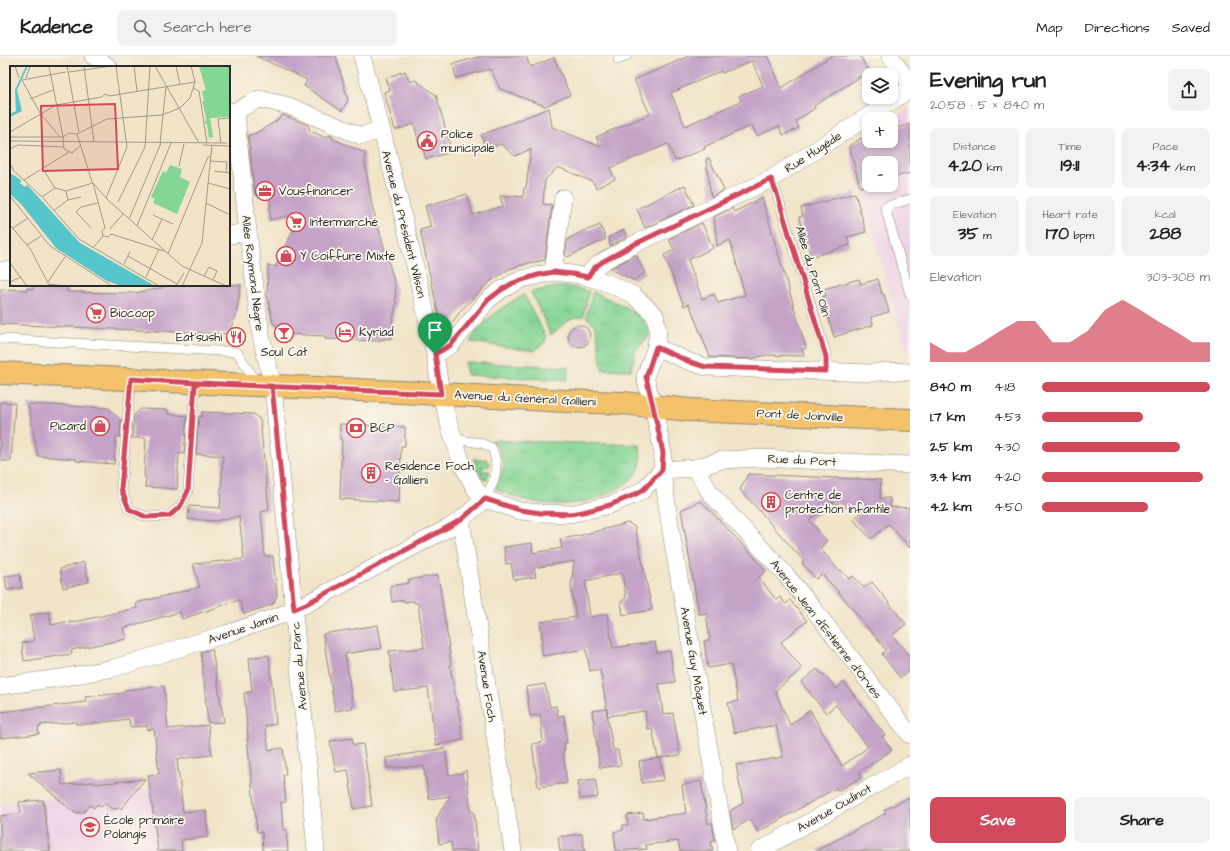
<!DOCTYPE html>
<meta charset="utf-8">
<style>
:root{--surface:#fff;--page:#f2f2f2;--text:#222;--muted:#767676;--line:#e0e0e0;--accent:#d1495b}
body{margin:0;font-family:"Architects Daughter",sans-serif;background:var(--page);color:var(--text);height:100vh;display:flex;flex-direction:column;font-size:15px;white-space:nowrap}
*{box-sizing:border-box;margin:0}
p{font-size:13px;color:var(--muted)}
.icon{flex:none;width:22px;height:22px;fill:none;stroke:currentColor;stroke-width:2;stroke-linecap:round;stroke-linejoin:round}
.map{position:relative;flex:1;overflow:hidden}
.details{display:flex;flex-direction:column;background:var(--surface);width:320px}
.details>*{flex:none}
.fabs{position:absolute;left:862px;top:12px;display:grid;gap:8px}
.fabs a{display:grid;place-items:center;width:36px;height:36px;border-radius:8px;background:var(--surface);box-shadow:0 2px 6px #0003;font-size:20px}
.pin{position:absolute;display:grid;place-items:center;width:34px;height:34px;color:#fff;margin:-41px -17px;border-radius:50% 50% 50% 0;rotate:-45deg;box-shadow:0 0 4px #0007}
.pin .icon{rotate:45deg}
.round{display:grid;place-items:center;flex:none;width:42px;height:42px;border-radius:8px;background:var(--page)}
.overview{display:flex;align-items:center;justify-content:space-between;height:68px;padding:0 20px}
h1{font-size:22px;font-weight:700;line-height:30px}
.stats{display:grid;grid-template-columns:repeat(3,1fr);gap:6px;height:68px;padding:4px 20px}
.stats div{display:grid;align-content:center;border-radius:8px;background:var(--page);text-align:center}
.stats b{font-size:17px;font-weight:700}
.stats small{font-size:11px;font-weight:400}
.stats p{font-size:11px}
.chart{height:112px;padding:8px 20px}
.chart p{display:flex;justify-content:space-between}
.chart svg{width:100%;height:72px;margin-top:4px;fill:var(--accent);opacity:.7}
.button{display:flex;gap:8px;margin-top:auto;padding:8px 20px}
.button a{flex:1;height:46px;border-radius:8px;background:var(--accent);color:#fff;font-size:16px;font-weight:700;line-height:46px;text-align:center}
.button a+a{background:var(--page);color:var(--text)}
ul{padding:0 20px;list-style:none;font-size:13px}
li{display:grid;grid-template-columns:64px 48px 1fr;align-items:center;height:30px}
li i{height:10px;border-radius:5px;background:var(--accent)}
header{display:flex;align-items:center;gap:24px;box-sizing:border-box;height:56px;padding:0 20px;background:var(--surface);border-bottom:1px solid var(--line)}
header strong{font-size:19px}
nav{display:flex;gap:22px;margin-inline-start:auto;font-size:14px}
.search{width:280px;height:36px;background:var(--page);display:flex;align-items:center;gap:10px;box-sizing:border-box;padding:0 14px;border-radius:8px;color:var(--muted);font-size:15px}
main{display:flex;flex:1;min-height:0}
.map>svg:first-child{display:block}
.built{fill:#efd0e6;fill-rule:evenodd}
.grass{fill:url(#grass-dots);stroke:#588060}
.park{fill:url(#park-tufts);stroke:#588060}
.building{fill:#c5a3c8;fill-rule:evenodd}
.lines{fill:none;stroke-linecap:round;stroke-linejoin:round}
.lane-casing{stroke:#8e887a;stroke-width:10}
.street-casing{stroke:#8e887a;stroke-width:18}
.primary-casing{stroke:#8e887a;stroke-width:24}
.lane{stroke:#fff;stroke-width:9}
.street{stroke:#fff;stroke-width:17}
.primary{stroke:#f3c26a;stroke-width:22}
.route-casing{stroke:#fff;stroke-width:8}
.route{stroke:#d1495b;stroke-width:5}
.labels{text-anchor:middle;stroke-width:3.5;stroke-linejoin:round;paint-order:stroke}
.poi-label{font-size:12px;fill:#2b2b2b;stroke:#fbf7ec;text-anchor:start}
.street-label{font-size:12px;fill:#2b2b2b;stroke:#fbf7ec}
.inset-road{fill:none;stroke:#a29a89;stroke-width:1}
.view{fill:#d1495b;fill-opacity:0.15;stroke:#d1495b;stroke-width:2}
.inset-edge{fill:none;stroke:#2b2b2b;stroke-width:2}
</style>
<header>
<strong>Kadence</strong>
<div class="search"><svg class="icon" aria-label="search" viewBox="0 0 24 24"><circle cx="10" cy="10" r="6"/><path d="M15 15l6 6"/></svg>Search here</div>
<nav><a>Map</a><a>Directions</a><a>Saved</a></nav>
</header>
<main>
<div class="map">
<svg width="910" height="795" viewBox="0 0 910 795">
<defs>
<pattern id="grass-dots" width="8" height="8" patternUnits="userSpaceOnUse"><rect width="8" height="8" fill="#85d594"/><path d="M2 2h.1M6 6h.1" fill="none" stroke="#73b780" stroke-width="1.8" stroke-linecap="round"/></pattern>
<pattern id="park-tufts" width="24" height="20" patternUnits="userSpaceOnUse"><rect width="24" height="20" fill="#85d594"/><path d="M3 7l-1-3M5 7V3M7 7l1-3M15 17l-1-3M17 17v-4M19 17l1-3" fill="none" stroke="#73b780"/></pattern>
</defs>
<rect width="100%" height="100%" fill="#fbf7ec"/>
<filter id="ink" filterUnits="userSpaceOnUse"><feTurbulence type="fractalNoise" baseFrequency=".025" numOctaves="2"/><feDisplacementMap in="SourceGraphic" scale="8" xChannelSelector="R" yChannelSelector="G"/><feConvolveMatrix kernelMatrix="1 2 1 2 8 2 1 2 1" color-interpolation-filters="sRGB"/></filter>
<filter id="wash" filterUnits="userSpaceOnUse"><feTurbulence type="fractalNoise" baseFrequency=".012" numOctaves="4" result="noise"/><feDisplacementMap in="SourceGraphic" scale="16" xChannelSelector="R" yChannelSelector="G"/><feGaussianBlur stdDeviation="0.9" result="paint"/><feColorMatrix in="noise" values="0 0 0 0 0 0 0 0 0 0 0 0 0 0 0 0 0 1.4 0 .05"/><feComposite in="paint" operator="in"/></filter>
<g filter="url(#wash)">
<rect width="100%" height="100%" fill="#f1e4c8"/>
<g class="built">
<path d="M910 52V305H909L849 90 869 78V85H891V64ZM869 107H891V129H869Z"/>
<polygon points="174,731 182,795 0,795 0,748"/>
</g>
<polygon class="grass" points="474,402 478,404 486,403 489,406 490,410 482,411 482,415 490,415 486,425 476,415"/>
<g class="park">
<path d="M556 231H570L589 235 583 261C569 261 562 270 551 279L531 236Z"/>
<polygon points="593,236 624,250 641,262 650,274 648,281 636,294 631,314 602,313 597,276 595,269 586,261"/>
<path d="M524 239 546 281 545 286 534 295 470 286C481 265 503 250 524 239Z"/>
<polygon points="465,306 569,311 567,324 467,319"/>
<path d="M491 384 640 389C640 395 642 405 640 410 637 421 626 428 617 433 587 450 553 452 522 443 512 440 504 438 496 432L504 410 499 393Z"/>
</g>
<g id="blocks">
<g class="building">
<polygon points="256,0 336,0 348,44 342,55 304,30 307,24"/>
<polygon points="482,0 526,0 530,11 554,2 570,39 545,50 500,33 491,13 456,22 453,8"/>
<path d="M689 0H767L782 32 831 0H860L869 15 814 50 815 52 796 65 799 72 783 79 779 70 757 80 752 69 704 91 705 93 675 105 668 88 610 112 615 123 596 132 593 126 558 111 545 124 543 148 552 149 545 204 529 207 509 213 491 225 462 253 443 279 420 174 431 171 425 150 467 138 473 159 503 150 500 140 511 141 512 140 523 141 524 132H526L531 93 515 100 501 88 487 94 481 79 549 52 552 71 601 91 596 81 650 58 634 24ZM752 5 763 30 739 40 741 45 685 70 671 37 721 15 722 17Z"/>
<polygon points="405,15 410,26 415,24 436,39 452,96 426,103 422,91 420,91 414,68 395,74 384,36 390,34 386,22"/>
<polygon points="283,59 308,69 310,75 324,81 331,79 333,83 365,97 365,107 372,150 395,228 396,249 392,268 393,268 392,282 374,285 325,283 325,280 287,278 273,267 267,240 268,209 276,211 301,157 270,164 270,139 255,138 248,79 254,78 275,66"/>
<polygon points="910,68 910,117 891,122 891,107 869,107 869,128 860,131 849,90 860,83 869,80 869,85 891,85 891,74"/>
<polygon points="709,102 724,134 711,141 706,103"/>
<polygon points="685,129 694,149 645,172 637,153"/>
<polygon points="855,137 866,176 847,181 850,189 811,201 799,161 803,160 801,152"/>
<polygon points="762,142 806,292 802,293 804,300 766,299 751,303 710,301 689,248 684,250 664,199 674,194 669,183 702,167 713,192 688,204 702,243 714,238 718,247 745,239 730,184 717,190 714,161 732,152 734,156"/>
<polygon points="600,169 606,183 568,201 565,199 568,183 587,173 588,174"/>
<polygon points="624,174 627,181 610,190 609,181"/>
<polygon points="636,199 645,217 633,224 611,213 611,212"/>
<polygon points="859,223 861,228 878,223 882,238 884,238 889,256 871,261 873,269 834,281 822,241 826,240 824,233"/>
<polygon points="33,229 67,230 67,236 134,237 161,232 168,229 241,229 236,260 228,278 0,268 0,233 27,234 27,232 33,233"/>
<circle cx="579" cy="280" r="11"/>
<polygon points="0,346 15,347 11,405 0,405"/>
<polygon points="28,348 108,352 121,364 120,381 116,381 114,408 76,405 76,403 38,400"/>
<polygon points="141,353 168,354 168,358 187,360 184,398 179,397 177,433 145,431 146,422 144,421 146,382 132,382 134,359"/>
<polygon points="202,356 254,358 260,364 269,454 261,456 265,500 273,500 277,540 273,548 244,558 239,544 182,563 180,556 123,572 126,583 71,594 72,598 24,605 22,587 34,585 30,559 49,556 51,569 70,565 70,567 137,552 136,547 200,531 193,508 244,503 239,460 216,465 188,463 189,450 220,452 223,400 196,398 199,360 202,361"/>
<polygon points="340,368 405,371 405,390 401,390 399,446 340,443 342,384 340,383"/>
<polygon points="748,418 881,424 880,442 890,442 890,451 910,452 910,492 889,468 871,483 853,463 861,457 832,446 809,464 827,485 820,492 839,515 841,514 849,523 853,520 864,532 872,526 906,568 892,579 910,601 910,614 900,622 882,598 886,594 841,539 822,518 816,523 802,507 804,505 768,465 768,464 740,434"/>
<polygon points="701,445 756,503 766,515 759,521 776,544 780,541 786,548 790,544 807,565 781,586 802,613 775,635 790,669 810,654 842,710 868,691 836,649 826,657 801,626 817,613 823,619 824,618 836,633 844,626 885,679 882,681 892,694 859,716 862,721 838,735 836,732 758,776 751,763 733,773 730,755 743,747 736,709 783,701 776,669 734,677 728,647 738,645 731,608 708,612 704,585 710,584 706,557 699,558 681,454"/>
<polygon points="628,467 635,471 636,479 637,479 652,554 623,559 621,546 626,542 622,517 585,525 590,561 607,558 613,592 655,586 657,597 670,595 675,626 659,628 663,658 673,657 680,699 658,702 652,672 647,673 645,655 608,660 600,613 590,615 586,593 543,600 541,587 543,586 540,566 576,561 571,532 574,505 534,512 536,521 514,524 511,507 506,508 504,491 532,487 533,497 562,492 560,483 578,480"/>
<polygon points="84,506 89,526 63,532 60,513"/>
<polygon points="20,518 22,532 7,534 5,520"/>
<polygon points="438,519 447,577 451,610 450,610 456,645 457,645 463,684 436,689 428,632 394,636 389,595 424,592 418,547 414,547 414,545 404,546 404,544 392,546 390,530 409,527 408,524"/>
<polygon points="378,569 382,592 345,598 353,652 335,655 323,578"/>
<polygon points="212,593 224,666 208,667 201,596"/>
<polygon points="269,599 276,668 265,670 269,694 283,692 286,719 283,719 286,746 281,746 283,774 286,773 288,795 263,795 262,776 257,776 247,682 248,682 244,637 252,636 249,602"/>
<polygon points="545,628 550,651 556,650 558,660 564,659 567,687 564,687 565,694 563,694 567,727 538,731 532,688 543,686 540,659 530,660 526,631"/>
<polygon points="164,630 168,673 208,669 212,699 177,703 183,756 206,754 208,781 181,784 182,795 158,795 148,719 159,718 154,673 148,674 147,670 130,671 129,663 89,668 76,668 76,666 40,669 41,671 38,672 39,678 0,682 0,656 86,646 85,641 124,637 124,634"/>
<polygon points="606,653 613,694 618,694 621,709 600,712 592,655"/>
<polygon points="352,682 353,689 363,688 372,750 354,753 348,714 336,716 330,685"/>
<polygon points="445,692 449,719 463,717 466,714 471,756 474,756 478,795 452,795 451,786 439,788 436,763 450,740 429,743 424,710 387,712 386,702"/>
<polygon points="660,702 664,724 642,727 639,705"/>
<polygon points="61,714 62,729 95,726 95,728 145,723 122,752 112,753 105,747 101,751 97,748 94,752 90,749 84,756 75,757 28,717"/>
<polygon points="595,723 598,741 580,743 578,725"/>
<polygon points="701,725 708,768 712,766 715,784 711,786 713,795 680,795 678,785 646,789 647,793 616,795 614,776 623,774 623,769 628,769 627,759 643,757 644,763 686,757 682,729"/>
<polygon points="910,741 910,795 816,795 886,757 884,754"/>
<polygon points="43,744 50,795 0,795 0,760 21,757 19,746"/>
<polygon points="582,778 585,795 560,795 558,781"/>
</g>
</g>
</g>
<g filter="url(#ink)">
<use href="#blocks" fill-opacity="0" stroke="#8e887a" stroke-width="1"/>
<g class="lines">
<defs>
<g id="lane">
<polyline points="618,4 627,0"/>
<polyline points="771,123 777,138 827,301 826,315"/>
<polyline points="910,143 885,151 910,238"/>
<polyline points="0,283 237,296 257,327"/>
<polyline points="131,323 121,433 129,453 146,461 169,460 180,451 188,435 195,327"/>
<path d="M453 383 481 387 492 392C500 411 495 425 485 443"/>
</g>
<g id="street">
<polyline points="93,0 109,11"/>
<polyline points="362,0 389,102 420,231 435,298 441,338 449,368 462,408 476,434 485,443 520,455 541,457 570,458 610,449 634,439 643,434 662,414 663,397 653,350 645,321 656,291 658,275 655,259 633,239 608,227 588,221 572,218 553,216 522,223 501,234 488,244 451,289 435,298"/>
<polyline points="890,0 910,28"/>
<polyline points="236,55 238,81 248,176 261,280 273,330 316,795"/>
<polyline points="229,56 236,55 259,43 289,50 361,80 381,74"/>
<polyline points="229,179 248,176"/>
<polyline points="0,214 11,214"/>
<polyline points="553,216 563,142"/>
<polyline points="588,221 593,213 602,206 635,188 771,123 910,33"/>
<polyline points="656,291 690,306 706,311 871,317 887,315 910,316"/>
<polyline points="695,412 711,438 786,519 812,551 910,679"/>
<polyline points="461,464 513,795"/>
<polyline points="0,630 60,622 114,612 226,578 279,560 306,548 450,471 461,464 485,443"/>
<polyline points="727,795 671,476 662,414 695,412 722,404 759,402 910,409"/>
<polyline points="759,795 910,709"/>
</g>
<polyline id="primary" points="0,317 441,338 566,345 623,347 690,354 910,364"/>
</defs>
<use href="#lane" class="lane-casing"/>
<use href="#street" class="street-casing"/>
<use href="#primary" class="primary-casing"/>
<use href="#lane" class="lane"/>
<use href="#street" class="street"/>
<use href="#primary" class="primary"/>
</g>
</g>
<g class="lines" filter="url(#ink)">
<defs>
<path id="route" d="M435 298 441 338 195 327 188 435 180 451 169 460 146 461 129 453 121 433 131 323C178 326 225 329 272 330L294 553 306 548 461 464 485 443 520 454 541 457 570 458 583 456 610 449 634 439 643 434 662 414 663 397 653 350 646 321 656 291 690 306 706 311 826 315V301L777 138 771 123 635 188 602 206 593 213 588 221 572 218 553 216 538 219 522 224 513 227 501 234 488 244 451 289 435 298"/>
</defs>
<use href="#route" class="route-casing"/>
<use href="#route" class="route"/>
</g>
<defs>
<symbol id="civic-ring" viewBox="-11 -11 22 22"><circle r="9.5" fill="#fbf7ec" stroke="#d1495b" stroke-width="1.5"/><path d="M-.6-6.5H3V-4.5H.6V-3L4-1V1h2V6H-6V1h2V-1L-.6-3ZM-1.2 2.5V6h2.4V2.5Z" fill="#d1495b"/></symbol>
<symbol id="office-ring" viewBox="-11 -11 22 22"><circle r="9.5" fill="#fbf7ec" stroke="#d1495b" stroke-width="1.5"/><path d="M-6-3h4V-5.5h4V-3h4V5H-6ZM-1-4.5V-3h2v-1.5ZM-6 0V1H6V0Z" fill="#d1495b"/></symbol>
<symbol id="supermarket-ring" viewBox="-11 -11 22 22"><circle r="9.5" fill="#fbf7ec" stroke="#d1495b" stroke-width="1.5"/><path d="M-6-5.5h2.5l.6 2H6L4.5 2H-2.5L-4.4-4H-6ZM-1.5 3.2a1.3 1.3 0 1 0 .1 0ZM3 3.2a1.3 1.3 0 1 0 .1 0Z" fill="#d1495b"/></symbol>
<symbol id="shop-ring" viewBox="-11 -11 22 22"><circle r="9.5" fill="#fbf7ec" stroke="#d1495b" stroke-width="1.5"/><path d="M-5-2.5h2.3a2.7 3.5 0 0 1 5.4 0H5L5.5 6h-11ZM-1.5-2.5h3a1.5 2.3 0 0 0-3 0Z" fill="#d1495b"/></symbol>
<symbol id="hotel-ring" viewBox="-11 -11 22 22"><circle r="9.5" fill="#fbf7ec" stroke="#d1495b" stroke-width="1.5"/><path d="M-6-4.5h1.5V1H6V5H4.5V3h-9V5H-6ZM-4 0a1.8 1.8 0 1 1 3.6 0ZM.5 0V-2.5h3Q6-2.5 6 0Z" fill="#d1495b"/></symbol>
<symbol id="bar-ring" viewBox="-11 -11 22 22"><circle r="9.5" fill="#fbf7ec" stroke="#d1495b" stroke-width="1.5"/><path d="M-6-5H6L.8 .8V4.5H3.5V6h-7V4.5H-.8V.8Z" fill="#d1495b"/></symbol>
<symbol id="restaurant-ring" viewBox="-11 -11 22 22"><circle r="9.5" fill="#fbf7ec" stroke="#d1495b" stroke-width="1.5"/><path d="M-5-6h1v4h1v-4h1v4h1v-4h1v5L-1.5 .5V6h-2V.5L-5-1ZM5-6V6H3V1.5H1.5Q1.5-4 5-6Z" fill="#d1495b"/></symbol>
<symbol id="bank-ring" viewBox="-11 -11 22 22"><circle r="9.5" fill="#fbf7ec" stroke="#d1495b" stroke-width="1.5"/><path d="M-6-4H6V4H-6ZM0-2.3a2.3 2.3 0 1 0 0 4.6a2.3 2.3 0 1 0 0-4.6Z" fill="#d1495b"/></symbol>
<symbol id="building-ring" viewBox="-11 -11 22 22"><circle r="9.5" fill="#fbf7ec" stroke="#d1495b" stroke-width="1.5"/><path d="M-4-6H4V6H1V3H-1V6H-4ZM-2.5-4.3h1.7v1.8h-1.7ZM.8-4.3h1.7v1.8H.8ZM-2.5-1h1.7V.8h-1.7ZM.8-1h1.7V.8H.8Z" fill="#d1495b"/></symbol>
<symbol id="school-ring" viewBox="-11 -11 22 22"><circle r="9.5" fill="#fbf7ec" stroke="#d1495b" stroke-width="1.5"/><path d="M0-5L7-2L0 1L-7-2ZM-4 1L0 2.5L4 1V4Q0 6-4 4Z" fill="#d1495b"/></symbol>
</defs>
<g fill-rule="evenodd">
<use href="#civic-ring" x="416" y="74" width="22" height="22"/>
<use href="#office-ring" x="254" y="124" width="22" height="22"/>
<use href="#supermarket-ring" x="285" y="155" width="22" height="22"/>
<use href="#shop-ring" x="275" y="189" width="22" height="22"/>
<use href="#supermarket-ring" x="85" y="246" width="22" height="22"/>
<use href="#hotel-ring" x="334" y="265" width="22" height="22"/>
<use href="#bar-ring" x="273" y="266" width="22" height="22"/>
<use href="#restaurant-ring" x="225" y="270" width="22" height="22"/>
<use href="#shop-ring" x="89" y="359" width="22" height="22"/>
<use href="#bank-ring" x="345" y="361" width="22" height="22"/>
<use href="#building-ring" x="360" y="406" width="22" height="22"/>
<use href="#building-ring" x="760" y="435" width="22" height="22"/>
<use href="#school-ring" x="79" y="760" width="22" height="22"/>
</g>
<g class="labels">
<g class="poi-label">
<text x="441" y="82">Police<tspan x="441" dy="14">municipale</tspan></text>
<text x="279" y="139">Vousfinancer</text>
<text x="310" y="170">Intermarché</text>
<text x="300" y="204">Y Coiffure Mixte</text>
<text x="110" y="261">Biocoop</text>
<text x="359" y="280">Kyriad</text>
<text x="222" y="285" text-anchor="end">Eat'sushi</text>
<text x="284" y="300" text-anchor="middle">Soul Cat</text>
<text x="86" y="374" text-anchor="end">Picard</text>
<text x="370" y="376">BCP</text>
<text x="385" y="414">Résidence Foch<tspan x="385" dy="14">- Gallieni</tspan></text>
<text x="785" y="443">Centre de<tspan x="785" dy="14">protection infantile</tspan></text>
<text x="104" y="768">École primaire<tspan x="104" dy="14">Polangis</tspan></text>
</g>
<g class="street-label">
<text transform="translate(813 96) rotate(-33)" y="4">Rue Hugède</text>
<text transform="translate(404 168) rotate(76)" y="4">Avenue du Président Wilson</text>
<text transform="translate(813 215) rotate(73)" y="4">Allée du Pont Olin</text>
<text transform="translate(253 217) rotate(83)" y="4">Allée Raymond Nègre</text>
<text transform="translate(525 342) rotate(3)" y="4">Avenue du Général Gallieni</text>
<text transform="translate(800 359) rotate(3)" y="4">Pont de Joinville</text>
<text transform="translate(802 404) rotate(3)" y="4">Rue du Port</text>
<text transform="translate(243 572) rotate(-19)" y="4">Avenue Jamin</text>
<text transform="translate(826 573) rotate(52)" y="4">Avenue Jean d'Estienne d'Orves</text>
<text transform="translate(694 605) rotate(80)" y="4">Avenue Guy Môquet</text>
<text transform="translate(299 610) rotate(-95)" y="4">Avenue du Parc</text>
<text transform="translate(487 630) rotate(81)" y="4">Avenue Foch</text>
<text transform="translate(834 752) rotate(-30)" y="4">Avenue Oudinot</text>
</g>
</g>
<g transform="translate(10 10)">
<rect width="220" height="220" fill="#f1e4c8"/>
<path d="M160 99 172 103 170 111 180 116 167 148 143 137 145 133 141 131 153 105 156 107Z" fill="#85d594"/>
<path d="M189 0H220V51L200 52 203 71 199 72 197 58H195L196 51 192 35H194L192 25 196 24Z" fill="#85d594"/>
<path d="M16 0H18L7 24 12 45 0 51V48L6 45 5 24ZM0 107 11 114 10 117 15 121 17 119 20 122 70 177 145 220H111L97 215 46 182 11 138 0 128Z" fill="#57c5cc"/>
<path class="inset-road" d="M5 0 9 12M57 0 69 66M74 0 84 76M124 0 127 25M145 0 189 77M166 0 170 18M59 6 102 0M16 12 20 0M12 14 30 47 50 71M12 14 56 6M183 22 189 25 197 77M20 33 43 24M0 66 46 39 92 31 95 28 99 30 185 16M67 68 82 116 98 134 172 200 216 220M67 68 97 53 152 49 170 42 180 32 185 16 181 0M67 68 59 67 53 71 54 83 62 87 71 79M0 71H53L39 0M0 75 217 77M150 77 156 21M211 77 208 53 220 52M193 79 220 80M0 83 8 79 53 81M200 95 217 96 216 107M0 97 4 105 32 131 45 122 56 125 83 117M169 100 174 78M33 103 45 122M204 105 220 107M14 114 59 86M83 117 95 162M198 117 220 123M0 130 40 180 102 220M33 132 69 173 149 220M96 132 117 81 106 0M58 134 71 131M108 136 135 81 140 0M196 137 220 149M43 145 58 134 56 125M143 149 163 158M119 153 151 77M0 159 21 184 39 219M127 160 161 77M3 162 18 152M81 162 66 146 71 141 88 137M95 162 92 165 93 170 98 171 101 168M100 163 113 148M101 168 154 185M142 174 152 153M17 179 31 170M83 182 93 170M158 188 198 91H201M118 190 167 218M0 197 17 220M114 198 120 185M194 210 199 201 207 205 203 214M136 211 149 183M0 216 11 211M38 216 55 191M39 218 55 220M166 220 174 207M172 220 192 177 202 79"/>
<path class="view" d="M105 38 108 103 33 105 31 40Z"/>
<rect width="220" height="220" class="inset-edge"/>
</g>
</svg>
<div class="fabs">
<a><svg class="icon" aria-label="layers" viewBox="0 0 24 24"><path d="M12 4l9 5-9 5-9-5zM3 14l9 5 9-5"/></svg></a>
<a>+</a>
<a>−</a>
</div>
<div class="pin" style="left:435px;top:298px;background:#1e9e55"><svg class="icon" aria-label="arrive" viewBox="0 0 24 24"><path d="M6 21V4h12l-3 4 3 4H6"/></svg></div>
</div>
<section class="details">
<div class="overview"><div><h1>Evening run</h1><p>20:58 · 5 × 840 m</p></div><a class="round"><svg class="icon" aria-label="share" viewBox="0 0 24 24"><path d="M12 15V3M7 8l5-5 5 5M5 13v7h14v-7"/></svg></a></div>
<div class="stats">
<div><p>Distance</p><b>4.20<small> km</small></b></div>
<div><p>Time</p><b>19:11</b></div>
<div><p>Pace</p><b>4:34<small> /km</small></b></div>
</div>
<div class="stats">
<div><p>Elevation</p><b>35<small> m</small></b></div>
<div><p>Heart rate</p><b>170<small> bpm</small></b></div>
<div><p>kcal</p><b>288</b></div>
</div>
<div class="chart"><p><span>Elevation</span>303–308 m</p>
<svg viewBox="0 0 160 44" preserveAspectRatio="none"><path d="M0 44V32L10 38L20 38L30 32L40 25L50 19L60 19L70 32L80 32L90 25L100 12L110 6L120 12L130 19L140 25L150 32L160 32V44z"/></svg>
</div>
<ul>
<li><b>840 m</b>4:18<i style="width:100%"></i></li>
<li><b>1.7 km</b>4:53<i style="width:60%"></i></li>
<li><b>2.5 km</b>4:30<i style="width:82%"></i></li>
<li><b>3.4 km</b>4:20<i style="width:96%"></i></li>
<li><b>4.2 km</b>4:50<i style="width:63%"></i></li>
</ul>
<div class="button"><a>Save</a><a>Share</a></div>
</section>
</main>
